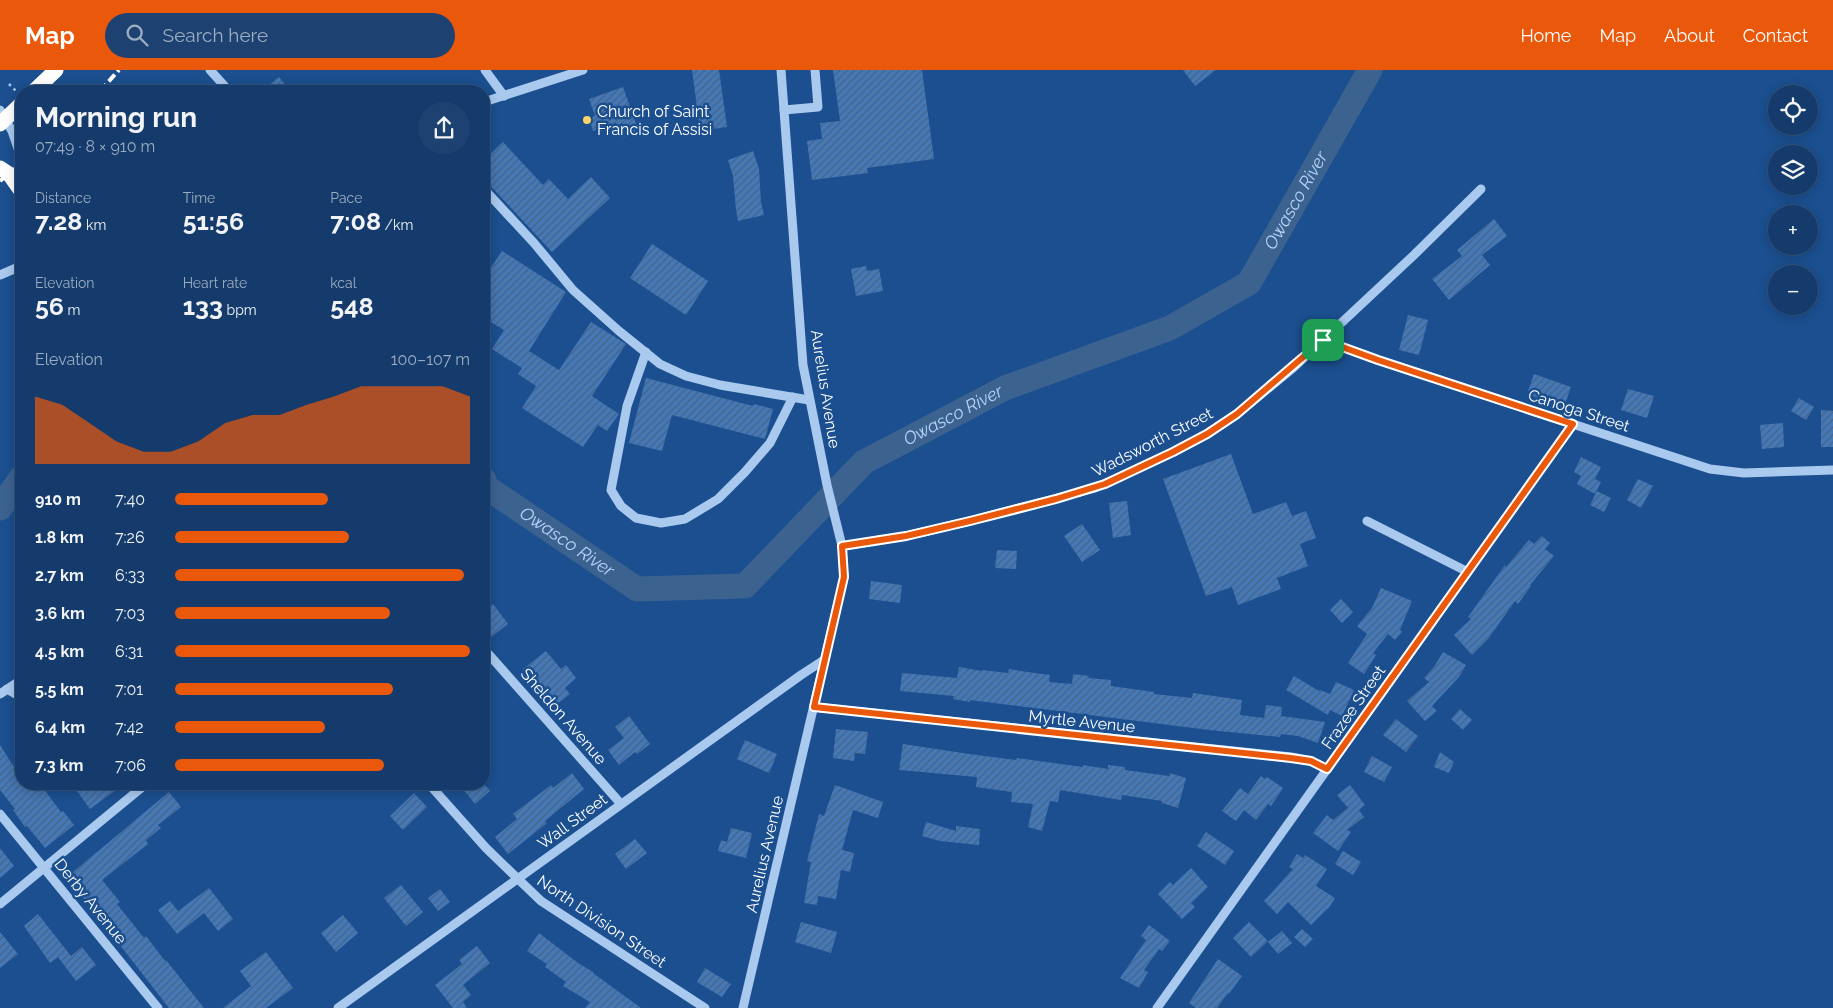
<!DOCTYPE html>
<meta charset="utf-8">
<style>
:root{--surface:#143b6b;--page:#1d4271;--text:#f1f3f6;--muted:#9dadc1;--line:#33557e;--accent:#ea580c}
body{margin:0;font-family:Raleway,sans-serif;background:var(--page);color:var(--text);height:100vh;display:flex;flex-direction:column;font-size:19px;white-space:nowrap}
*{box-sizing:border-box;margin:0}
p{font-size:16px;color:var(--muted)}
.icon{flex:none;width:28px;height:28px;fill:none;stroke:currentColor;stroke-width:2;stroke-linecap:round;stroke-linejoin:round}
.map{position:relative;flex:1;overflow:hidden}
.panel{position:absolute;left:15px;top:15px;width:475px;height:705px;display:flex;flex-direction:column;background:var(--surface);border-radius:20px;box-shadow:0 2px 12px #0003,0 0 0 1px var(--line)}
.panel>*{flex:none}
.buttons{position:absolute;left:1768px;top:15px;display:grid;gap:10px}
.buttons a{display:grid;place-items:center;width:50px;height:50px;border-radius:50%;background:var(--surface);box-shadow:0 2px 12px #0003,0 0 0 1px var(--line);font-size:25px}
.pin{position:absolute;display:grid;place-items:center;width:42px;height:42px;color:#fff;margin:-21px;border-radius:10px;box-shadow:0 2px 8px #0006}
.round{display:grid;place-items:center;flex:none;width:52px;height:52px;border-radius:26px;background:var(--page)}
.headline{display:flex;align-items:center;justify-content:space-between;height:85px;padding:0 20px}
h1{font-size:28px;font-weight:700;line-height:38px}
.metrics{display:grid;grid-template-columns:repeat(3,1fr);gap:8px;height:85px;padding:5px 20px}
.metrics div{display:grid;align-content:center}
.metrics b{font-size:25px;font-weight:700}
.metrics small{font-size:14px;font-weight:400}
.metrics p{font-size:14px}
.chart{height:140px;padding:10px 20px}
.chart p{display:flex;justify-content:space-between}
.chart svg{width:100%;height:90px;margin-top:5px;fill:var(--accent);opacity:.7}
ul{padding:0 20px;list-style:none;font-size:16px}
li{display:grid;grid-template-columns:80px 60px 1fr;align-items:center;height:38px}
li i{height:12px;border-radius:6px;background:var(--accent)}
header{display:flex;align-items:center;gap:30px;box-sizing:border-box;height:70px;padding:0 25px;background:var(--accent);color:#fff}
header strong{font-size:24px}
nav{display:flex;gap:28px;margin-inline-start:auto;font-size:18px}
.search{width:350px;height:45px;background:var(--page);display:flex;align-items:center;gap:12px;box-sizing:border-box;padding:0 18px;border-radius:28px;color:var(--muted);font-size:19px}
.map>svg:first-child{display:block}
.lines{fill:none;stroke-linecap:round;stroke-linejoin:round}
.river{stroke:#3c6290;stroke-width:25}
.building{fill:url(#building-hatch)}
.path{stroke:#a9c9ee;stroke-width:2.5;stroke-dasharray:2.5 4;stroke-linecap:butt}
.minor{stroke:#a9c9ee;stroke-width:9}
.highway{stroke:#fff;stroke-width:15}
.rail{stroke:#fff;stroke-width:4;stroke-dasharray:9 4;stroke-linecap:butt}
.route-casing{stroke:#fff;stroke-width:10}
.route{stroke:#ea580c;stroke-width:6}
.poi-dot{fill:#ffd166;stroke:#1b4f8f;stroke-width:2}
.labels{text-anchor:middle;stroke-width:5;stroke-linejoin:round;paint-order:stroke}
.poi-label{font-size:16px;fill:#fff;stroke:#1b4f8f;text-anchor:start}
.street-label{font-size:16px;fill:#fff;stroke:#1b4f8f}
.water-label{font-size:18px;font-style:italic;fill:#b5d3f5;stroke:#1b4f8f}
</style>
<header>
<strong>Map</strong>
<div class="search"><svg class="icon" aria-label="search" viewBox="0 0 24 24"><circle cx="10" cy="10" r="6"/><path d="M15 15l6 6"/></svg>Search here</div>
<nav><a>Home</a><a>Map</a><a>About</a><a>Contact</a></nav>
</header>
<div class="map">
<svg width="1833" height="938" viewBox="0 0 1833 938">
<defs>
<pattern id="building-hatch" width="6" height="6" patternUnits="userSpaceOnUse" patternTransform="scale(1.25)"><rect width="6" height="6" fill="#4478b7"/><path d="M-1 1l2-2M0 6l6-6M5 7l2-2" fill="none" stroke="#486282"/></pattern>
</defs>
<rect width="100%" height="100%" fill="#1b4f8f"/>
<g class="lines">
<g class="river">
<path id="s1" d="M484 410 486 417 637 519 745 516 864 392 1005 318 1170 258 1249 213 1370 0"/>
<polyline points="0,438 21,408"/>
</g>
</g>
<g class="building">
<polygon points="692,0 719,0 727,57 700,61"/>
<polygon points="833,0 922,0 934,89 867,98 868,103 812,110 807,71 822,69 820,53 840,51"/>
<polygon points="1183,0 1216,0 1195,16"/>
<polygon points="279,7 290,21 261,21"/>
<polygon points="623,17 639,62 621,68 616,53 593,61 589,48 595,46 589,29"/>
<polygon points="503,72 543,115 549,109 568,129 591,107 610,128 552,182 484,109 484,90"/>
<polygon points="753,81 759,99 761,132 764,145 738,151 736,140 733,106 728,90"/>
<polygon points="1494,149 1507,166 1482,185 1490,195 1449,230 1432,209 1462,186 1457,180"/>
<polygon points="652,174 708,211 686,245 630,208"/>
<polygon points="502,181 566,222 529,281 559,300 591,252 626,274 592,326 619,344 607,361 598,355 583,377 522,338 536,316 518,304 522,298 492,279 504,260 484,248 484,199 488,202"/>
<polygon points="866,196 867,201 879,199 883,221 856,226 851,199"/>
<polygon points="1408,245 1428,250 1419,285 1399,280"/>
<polygon points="1534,304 1571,317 1564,337 1527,324"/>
<polygon points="646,308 753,336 754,334 773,339 765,369 672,345 662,381 629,373"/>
<polygon points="1628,319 1654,326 1647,348 1621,340"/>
<polygon points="1799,328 1814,337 1806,350 1791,341"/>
<polygon points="1821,340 1833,341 1833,377 1821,377"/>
<polygon points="1783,353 1784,377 1762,379 1760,355"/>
<polygon points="1231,384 1253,444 1286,432 1292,446 1306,441 1316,468 1300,474 1308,496 1277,508 1281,519 1238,535 1232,517 1206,526 1163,409"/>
<polygon points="1581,387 1601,397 1595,409 1601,412 1595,424 1577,414 1581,406 1574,402"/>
<polygon points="1638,409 1653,416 1641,438 1627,430"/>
<polygon points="1597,421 1611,428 1604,442 1590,435"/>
<polygon points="1127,431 1131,465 1113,468 1109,433"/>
<polygon points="1082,454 1100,480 1082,492 1064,466"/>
<polygon points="1542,466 1550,473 1545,479 1554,486 1530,515 1531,516 1518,534 1515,531 1488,569 1472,585 1454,565 1471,549 1468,547 1505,495 1506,497 1529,470 1534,474"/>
<polygon points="997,480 1017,481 1016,499 995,498"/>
<polygon points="871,511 902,515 900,533 869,529"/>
<polygon points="1381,518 1412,531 1400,560 1402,562 1395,570 1388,564 1373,583 1376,585 1364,604 1348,593 1367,564 1357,556 1372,538"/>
<polygon points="1341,529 1353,542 1342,553 1330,540"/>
<polygon points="493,534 508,554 491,567 484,558 484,542"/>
<polygon points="546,581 561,599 566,595 576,608 565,618 570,624 556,635 536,610 533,612 523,599"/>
<polygon points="1443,582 1466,595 1459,607 1432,636 1437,641 1425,651 1407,631 1429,612 1424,608 1434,597"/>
<polygon points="959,597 982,601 982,600 1008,603 1009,599 1027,602 1050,605 1049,612 1072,614 1073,604 1089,606 1088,608 1111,610 1111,616 1154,622 1154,624 1192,628 1193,623 1242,630 1240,645 1264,648 1266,635 1282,637 1281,646 1325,652 1318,673 1298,666 1281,664 1280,667 1209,660 970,630 970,632 953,629 954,626 900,621 902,603 957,608"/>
<polygon points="1294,606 1319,621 1320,620 1330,624 1336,612 1354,620 1342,646 1330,640 1328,645 1286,620"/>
<polygon points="1460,639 1472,650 1463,660 1451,649"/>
<polygon points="629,646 650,674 637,684 635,682 619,695 608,680 624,668 615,657"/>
<polygon points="1396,649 1418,666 1406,682 1383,665"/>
<polygon points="836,659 868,662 865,684 855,683 854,691 833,688"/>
<polygon points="745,670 777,684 769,703 737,689"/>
<polygon points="903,674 969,684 1016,690 1017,688 1083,697 1083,695 1108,699 1108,695 1125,697 1125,700 1169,706 1170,703 1186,708 1178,738 1162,733 1162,731 1122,725 1121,730 1060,720 1058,732 1050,731 1042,761 1028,757 1033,734 1011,732 1012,722 976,717 977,707 899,700"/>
<polygon points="0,675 16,700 21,696 21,714 31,714 38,722 43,718 61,742 63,741 74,755 45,778 27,756 25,757 13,740 15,739 0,720"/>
<polygon points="1440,682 1454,692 1449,703 1434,697"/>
<polygon points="1372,686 1392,697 1384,712 1364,702"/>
<polygon points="572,703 584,719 545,751 547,753 508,784 495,767 517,749 513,744 551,715 553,718"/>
<polygon points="1261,706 1265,709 1267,707 1283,718 1271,736 1268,734 1256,750 1244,740 1236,751 1222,741 1240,718 1248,724"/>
<polygon points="72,714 124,714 90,739"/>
<polygon points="459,714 484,714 490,721 475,734"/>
<polygon points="835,715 883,732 878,748 853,740 842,780 854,783 850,802 841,800 836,829 818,826 817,835 804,833 811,792 807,791 814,764 819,744 824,746"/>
<polygon points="1350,715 1365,735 1359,740 1364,747 1347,760 1351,762 1338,781 1313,763 1327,745 1333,750 1348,738 1337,725"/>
<polygon points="169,722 181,737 158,755 161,758 146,770 148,774 102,810 120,832 117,834 144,868 146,866 165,891 166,890 204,938 169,938 67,807"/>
<polygon points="414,723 427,737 403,760 390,746"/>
<polygon points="926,752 956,761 956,756 980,759 979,775 940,771 922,766"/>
<polygon points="731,758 752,763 746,788 718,781 721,770 727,772"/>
<polygon points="1206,762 1234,781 1225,795 1197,776"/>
<polygon points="635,769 647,783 626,799 615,784"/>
<polygon points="0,778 14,796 0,808"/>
<polygon points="1343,781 1361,792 1353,805 1335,794"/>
<polygon points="1297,784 1303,788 1305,785 1327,799 1316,816 1335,828 1328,839 1327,839 1311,855 1288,832 1277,844 1264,831 1293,799 1289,797"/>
<polygon points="1191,798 1208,817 1191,833 1195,837 1182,849 1158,824 1170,812 1173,815"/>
<polygon points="401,815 423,842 406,856 384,828"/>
<polygon points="209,818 233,849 218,861 204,843 177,864 158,840 170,831 178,841"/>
<polygon points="440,819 450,832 438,841 428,828"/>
<polygon points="38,844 71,886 82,877 96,895 76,911 58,887 50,893 24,856"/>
<polygon points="343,845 358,863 336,882 321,863"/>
<polygon points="801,852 837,862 831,883 795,872"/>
<polygon points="1249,852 1268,871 1251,887 1233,868"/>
<polygon points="1149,855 1170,871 1162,881 1159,879 1144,900 1148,902 1139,918 1120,908 1146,870 1141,866"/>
<polygon points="1302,859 1313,869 1305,877 1294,867"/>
<polygon points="1282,861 1292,873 1278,884 1268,872"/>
<polygon points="0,862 18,884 0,898"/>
<polygon points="539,863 578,893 593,902 593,903 641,938 585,938 590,932 563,916 566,912 545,897 547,894 527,881"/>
<polygon points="477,876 490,893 463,915 471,925 463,932 467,938 453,938 435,915 462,894 459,890"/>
<polygon points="266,882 293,918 266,938 223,938 251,916 240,901"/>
<polygon points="1218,889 1242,906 1229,924 1228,923 1217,938 1196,938 1189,933"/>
<polygon points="705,898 731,914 722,927 697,912"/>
</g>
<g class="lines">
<polyline class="path" points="9,14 16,21"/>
<g class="minor">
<polyline points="210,0 229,21"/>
<polyline points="485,0 504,26"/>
<polyline points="484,32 583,0"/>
<polyline points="0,40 12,61 21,87"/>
<polyline points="784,40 818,37 815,0"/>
<polyline points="484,119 534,173 573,220 619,261 660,294 686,306 720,315 809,330"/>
<polyline points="0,205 21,196"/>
<polyline points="1323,270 1378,290 1710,399 1744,403 1833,400"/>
<polyline points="646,282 627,336 611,420 621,436 636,448 661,453 685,449 718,429 745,402 770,373 793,327"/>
<polyline points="1367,451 1468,502"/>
<polyline points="842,476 906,466 970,451 1095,418 1173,382 1207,364 1237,344 1293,298 1414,185 1481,119"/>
<polyline points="484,579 621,734"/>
<polyline points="7,619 21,627"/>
<polyline points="0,624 21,610"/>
<polyline points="814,637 1291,687 1311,691 1327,699"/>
<polyline points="429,714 486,778 541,831 705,938"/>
<polyline points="0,744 158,938"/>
<polyline points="0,834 146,714"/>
<polyline points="338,938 801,605 824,590"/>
<polyline points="743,938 844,507 842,476 827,415 803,295 781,0"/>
<polyline points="1157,938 1573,354"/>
</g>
<g class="highway">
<polyline points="34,21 56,0"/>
<polyline points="0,54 21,34"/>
<polyline points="0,98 9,104 21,121"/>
</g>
<g class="rail">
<polyline points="100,21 119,0"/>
<polyline points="0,111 21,94"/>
</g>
</g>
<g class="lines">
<defs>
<polygon id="route" points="1323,270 1378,290 1573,354 1327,699 1311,691 1291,688 814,637 844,507 842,476 906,466 970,451 1056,429 1105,414 1173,382 1207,364 1237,344"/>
</defs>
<use href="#route" class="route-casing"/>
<use href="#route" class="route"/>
</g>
<circle class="poi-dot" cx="587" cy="50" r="5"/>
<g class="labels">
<g class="poi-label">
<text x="597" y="47">Church of Saint<tspan x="597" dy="18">Francis of Assisi</tspan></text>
</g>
<g class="street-label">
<text transform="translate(826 319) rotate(81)" y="6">Aurelius Avenue</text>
<text transform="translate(1579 340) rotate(18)" y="6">Canoga Street</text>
<text transform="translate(1152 372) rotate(-27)" y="6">Wadsworth Street</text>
<text transform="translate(1353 637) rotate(-55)" y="6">Frazee Street</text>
<text transform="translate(564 646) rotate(49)" y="6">Sheldon Avenue</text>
<text transform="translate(1082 651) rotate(6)" y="6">Myrtle Avenue</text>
<text transform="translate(572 751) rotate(-36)" y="6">Wall Street</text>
<text transform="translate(764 784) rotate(-77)" y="6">Aurelius Avenue</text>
<text transform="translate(91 831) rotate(51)" y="6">Derby Avenue</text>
<text transform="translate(602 851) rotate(34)" y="6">North Division Street</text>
</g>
<g class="water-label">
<text dy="6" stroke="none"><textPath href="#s1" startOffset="990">Owasco River</textPath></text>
<text dy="6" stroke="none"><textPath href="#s1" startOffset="570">Owasco River</textPath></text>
<text dy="6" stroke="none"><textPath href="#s1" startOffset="105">Owasco River</textPath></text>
</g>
</g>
</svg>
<div class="buttons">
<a><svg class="icon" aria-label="locate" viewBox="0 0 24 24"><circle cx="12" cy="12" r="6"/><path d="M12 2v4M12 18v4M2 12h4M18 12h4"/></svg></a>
<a><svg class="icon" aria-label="layers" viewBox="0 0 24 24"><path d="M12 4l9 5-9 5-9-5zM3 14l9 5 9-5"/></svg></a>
<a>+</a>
<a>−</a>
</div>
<div class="pin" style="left:1323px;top:270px;background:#1e9e55"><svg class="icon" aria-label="arrive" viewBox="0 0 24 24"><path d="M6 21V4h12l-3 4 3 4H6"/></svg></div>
<section class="panel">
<div class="headline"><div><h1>Morning run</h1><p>07:49 · 8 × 910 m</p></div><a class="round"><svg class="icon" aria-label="share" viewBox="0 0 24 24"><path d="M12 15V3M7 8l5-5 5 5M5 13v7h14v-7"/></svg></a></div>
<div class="metrics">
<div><p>Distance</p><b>7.28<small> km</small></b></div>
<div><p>Time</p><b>51:56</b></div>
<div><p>Pace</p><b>7:08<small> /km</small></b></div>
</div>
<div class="metrics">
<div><p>Elevation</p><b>56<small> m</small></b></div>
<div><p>Heart rate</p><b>133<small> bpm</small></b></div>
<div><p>kcal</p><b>548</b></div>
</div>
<div class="chart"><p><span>Elevation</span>100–107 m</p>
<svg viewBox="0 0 160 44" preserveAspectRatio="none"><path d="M0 44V11L10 15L20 24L30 33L40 38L50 38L60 33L70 24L80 20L90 20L100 15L110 11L120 6L130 6L140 6L150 6L160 11V44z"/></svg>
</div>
<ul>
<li><b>910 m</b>7:40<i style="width:52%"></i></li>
<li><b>1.8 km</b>7:26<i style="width:59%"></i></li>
<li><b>2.7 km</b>6:33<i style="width:98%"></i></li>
<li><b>3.6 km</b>7:03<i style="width:73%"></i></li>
<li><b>4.5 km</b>6:31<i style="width:100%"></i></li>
<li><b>5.5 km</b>7:01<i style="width:74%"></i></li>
<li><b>6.4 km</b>7:42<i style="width:51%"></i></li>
<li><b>7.3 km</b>7:06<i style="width:71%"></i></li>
</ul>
</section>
</div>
